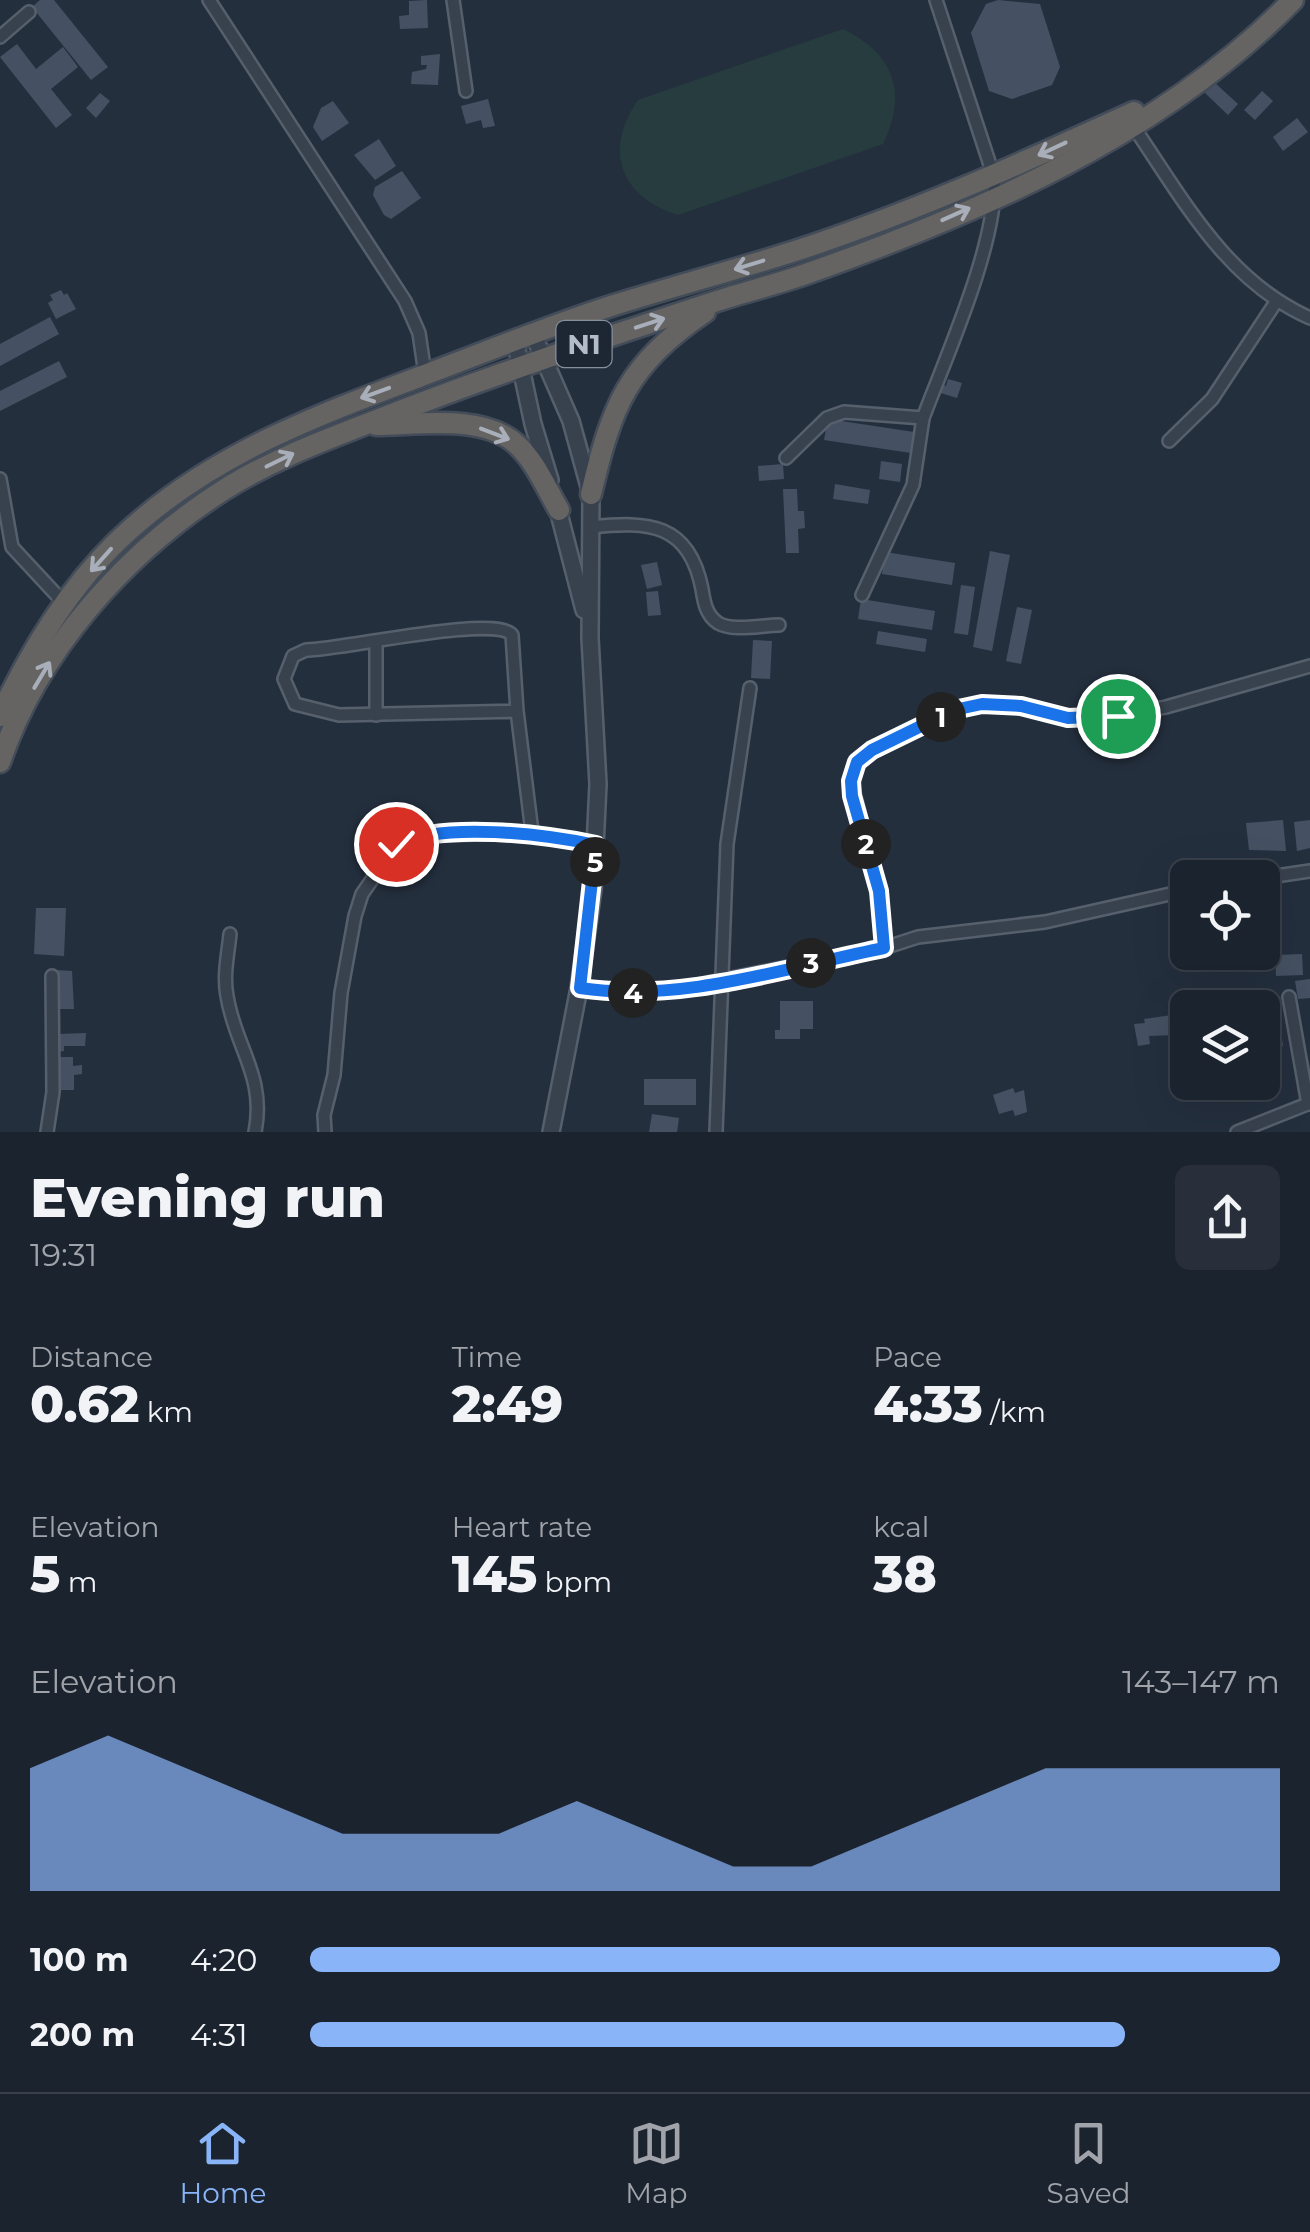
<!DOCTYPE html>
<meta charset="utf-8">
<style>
:root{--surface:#1b232e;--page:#282f3a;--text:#f1f3f6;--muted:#a0a4aa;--line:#39404a;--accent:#8ab4f8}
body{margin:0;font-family:Montserrat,sans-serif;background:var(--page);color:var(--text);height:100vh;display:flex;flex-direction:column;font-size:38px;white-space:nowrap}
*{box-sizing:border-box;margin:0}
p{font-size:32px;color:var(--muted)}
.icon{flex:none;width:55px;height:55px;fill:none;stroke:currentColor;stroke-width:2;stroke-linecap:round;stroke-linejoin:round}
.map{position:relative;height:1132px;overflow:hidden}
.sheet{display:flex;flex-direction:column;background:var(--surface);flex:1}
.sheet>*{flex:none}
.tools{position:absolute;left:1170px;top:860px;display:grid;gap:20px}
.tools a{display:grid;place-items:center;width:110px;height:110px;border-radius:15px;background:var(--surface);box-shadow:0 10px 40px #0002,0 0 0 2px var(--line);font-size:50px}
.pin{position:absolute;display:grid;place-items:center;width:85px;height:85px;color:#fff;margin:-42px;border:5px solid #fff;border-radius:50%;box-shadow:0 2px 10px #0007}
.km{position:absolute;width:50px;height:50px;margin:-25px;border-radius:50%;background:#222;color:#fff;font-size:28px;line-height:50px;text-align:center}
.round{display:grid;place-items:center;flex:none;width:105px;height:105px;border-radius:15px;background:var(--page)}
.head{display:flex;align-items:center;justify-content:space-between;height:170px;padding:0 30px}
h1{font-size:55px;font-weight:800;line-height:75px}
.figures{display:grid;grid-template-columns:repeat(3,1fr);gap:15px;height:170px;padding:10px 30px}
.figures div{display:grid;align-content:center}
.figures b{font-size:50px;font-weight:800}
.figures small{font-size:28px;font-weight:400}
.figures p{font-size:28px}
.chart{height:280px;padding:20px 30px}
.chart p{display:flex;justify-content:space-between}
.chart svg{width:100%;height:180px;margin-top:10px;fill:var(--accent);opacity:.7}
ul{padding:0 30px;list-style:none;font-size:32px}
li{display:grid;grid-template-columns:160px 120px 1fr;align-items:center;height:75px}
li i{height:25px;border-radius:12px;background:var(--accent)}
.dock{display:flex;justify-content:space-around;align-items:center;height:140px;border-top:2px solid var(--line);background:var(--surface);font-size:28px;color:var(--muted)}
.dock a{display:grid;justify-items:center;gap:5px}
.dock .active{color:var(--accent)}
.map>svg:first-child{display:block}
.green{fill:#263c3f}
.building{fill:#455162}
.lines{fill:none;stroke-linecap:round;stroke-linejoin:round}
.minor-casing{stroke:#565f6c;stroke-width:16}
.tertiary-casing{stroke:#565f6c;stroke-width:20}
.trunk-casing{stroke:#434c59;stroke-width:25}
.minor{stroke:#38414e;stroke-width:11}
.tertiary{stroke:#38414e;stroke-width:15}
.trunk{stroke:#656462;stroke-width:20}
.oneway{stroke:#a8afba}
.route-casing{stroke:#fff;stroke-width:20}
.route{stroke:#1a73e8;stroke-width:12}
.labels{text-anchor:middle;stroke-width:8;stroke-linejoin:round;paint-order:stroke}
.shield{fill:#1d2633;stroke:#878f9c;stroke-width:2.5}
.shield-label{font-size:28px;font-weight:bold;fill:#b4bcc9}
</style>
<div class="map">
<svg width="1310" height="1132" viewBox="0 0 1310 1132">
<rect width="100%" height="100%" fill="#242f3e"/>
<path class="green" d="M843 29C894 54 908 92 883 144L678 215C620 197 603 150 638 100Z"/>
<g class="building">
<polygon points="40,0 54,0 108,67 91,80 32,7"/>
<polygon points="427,0 428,28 400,29 399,16 409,15 409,1"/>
<polygon points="998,0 1040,4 1060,67 1052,85 1012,99 989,91 971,33 986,4"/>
<polygon points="17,44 36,69 63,47 78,67 51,89 72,115 56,128 0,57"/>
<polygon points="440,54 438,85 411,84 412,72 426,69 427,65 421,65 421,56"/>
<polygon points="1214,82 1238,104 1228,115 1204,92"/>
<polygon points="1262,91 1273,101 1255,120 1244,110"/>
<polygon points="100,93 110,101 96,118 86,108"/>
<polygon points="488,99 495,126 483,128 481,120 466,124 461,106"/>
<polygon points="333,101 349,123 322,141 313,127 321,108"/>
<polygon points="1297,118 1308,132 1283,151 1273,137"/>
<polygon points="379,139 396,166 375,180 354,155"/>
<polygon points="402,171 421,198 391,219 384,215 373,195 375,187"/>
<polygon points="61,290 64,295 67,293 76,309 56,319 48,303 53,300 50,295"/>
<polygon points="50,317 59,334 0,366 0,344"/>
<polygon points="59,361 67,377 0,411 0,391"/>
<polygon points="948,379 962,383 957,398 934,391 937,383 946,386"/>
<polygon points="828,419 914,432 911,453 824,440"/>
<polygon points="881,461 902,464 900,482 879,479"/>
<polygon points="783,464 784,479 759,481 758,466"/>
<polygon points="835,484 870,490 868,504 833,499"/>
<polygon points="783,489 797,489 798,511 804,511 805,528 798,529 799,553 786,553"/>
<polygon points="990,551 1010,555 992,651 973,647"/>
<polygon points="885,552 955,563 952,585 882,574"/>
<polygon points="657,562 662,585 647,589 641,565"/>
<polygon points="961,585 975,587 968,635 954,633"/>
<polygon points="658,591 661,615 648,616 646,592"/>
<polygon points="861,599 935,611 932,630 858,619"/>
<polygon points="1017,607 1032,610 1021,664 1006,661"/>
<polygon points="878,631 927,639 925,652 876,644"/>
<polygon points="753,640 772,641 770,679 751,678"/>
<polygon points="1283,820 1286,851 1249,850 1246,823"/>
<polygon points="1310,820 1310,848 1297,851 1294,822"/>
<polygon points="36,908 66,908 64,956 34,954"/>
<polygon points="1302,954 1303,975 1276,976 1275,955"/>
<polygon points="57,970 72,971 74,1009 58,1009"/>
<polygon points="1310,979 1310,998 1298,999 1295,981"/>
<polygon points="780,1001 813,1001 813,1029 800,1029 800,1039 775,1039 775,1030 780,1030"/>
<polygon points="1172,1015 1175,1035 1149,1036 1150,1044 1138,1046 1134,1024 1145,1023 1144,1019"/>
<polygon points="1281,1032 1283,1046 1262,1052 1262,1035"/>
<polygon points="86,1033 85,1046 64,1046 64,1051 59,1052 58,1034"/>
<polygon points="59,1057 73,1057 73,1066 82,1065 82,1074 74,1075 74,1090 60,1090"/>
<rect x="644" y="1079" width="52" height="26"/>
<polygon points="1013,1088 1015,1093 1024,1090 1027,1112 1015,1116 1013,1110 999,1114 993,1095"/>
<polygon points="652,1114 679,1118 677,1132 649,1132"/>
</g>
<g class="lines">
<defs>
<g id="minor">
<polyline points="209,0 405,301 419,333 425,374"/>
<polyline points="453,0 466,91"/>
<polyline points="0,37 29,12"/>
<path d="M1133 126C1183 199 1226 281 1310 318"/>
<polyline points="1169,441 1212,399 1276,302"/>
<path d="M786 458 827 418 844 412 923 418C946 357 999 239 994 177L936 0"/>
<polyline points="0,479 12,547 64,603"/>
<path d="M591 527C649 521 689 523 702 589 704 602 706 615 718 623 733 632 762 625 779 625"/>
<polyline points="862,595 913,485 923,418"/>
<polyline points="376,643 376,715"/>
<path d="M517 711 512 635C495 614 341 650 306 650L293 656 284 679 295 704 339 715 517 711 532 832"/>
<polyline points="1262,878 1310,871"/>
<path d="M230 934C228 954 223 976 227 996 235 1047 266 1076 255 1132"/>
<polyline points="884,948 879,891 851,781 857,762 872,749 955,710 982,704 1021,707 1067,717 1118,716 1166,707 1310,666"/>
<polyline points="579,988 635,994 667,991 884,948 918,937 1045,922 1188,890"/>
<polyline points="1289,997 1308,1104"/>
<polyline points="47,1132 53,1092 52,976"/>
<polyline points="325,1132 324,1115 334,1075 341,993 355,916 362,894 396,845 416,836 532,832 596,845"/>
<polyline points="716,1132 727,844 750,688"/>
<polyline points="1237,1132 1310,1103"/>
</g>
<g id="tertiary">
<polyline points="533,334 571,421 591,494 590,638 598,784 593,889 579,988 551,1132"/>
<polyline points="515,340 533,424 550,480"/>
<polyline points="556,502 584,610"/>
</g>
<g id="trunk">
<path d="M376 425C418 425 481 414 515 443 535 460 546 488 559 510"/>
<path d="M591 494C612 405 627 365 705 312"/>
<path d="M0 716C33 645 75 577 134 526 219 451 323 413 427 374 488 351 549 326 611 306 671 287 732 271 792 252 910 214 1022 163 1134 112"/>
<path d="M0 762C38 651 124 554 222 491 275 457 334 437 392 414 498 373 606 337 714 302 744 292 774 285 803 275 979 213 1162 135 1293 0"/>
</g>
</defs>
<use href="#minor" class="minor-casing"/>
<use href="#tertiary" class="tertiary-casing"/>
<use href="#trunk" class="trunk-casing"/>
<use href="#minor" class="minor"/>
<use href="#tertiary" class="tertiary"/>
<use href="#trunk" class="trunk"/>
</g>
<defs><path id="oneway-shaft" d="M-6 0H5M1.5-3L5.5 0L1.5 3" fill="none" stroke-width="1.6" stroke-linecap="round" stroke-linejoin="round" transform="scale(2.5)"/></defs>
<g class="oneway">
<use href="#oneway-shaft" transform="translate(1052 149) rotate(155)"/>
<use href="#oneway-shaft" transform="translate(956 214) rotate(-24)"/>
<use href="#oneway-shaft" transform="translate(749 265) rotate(163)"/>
<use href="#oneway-shaft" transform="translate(650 323) rotate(-18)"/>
<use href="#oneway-shaft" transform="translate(375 393) rotate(160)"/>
<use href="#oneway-shaft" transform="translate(495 434) rotate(21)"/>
<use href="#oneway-shaft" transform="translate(280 460) rotate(-26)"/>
<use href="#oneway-shaft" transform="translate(101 560) rotate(132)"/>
<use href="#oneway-shaft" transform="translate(42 675) rotate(-59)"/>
</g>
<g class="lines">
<defs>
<path id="route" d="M396 844C446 822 543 834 596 845L580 988C681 1003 785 968 884 948L879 891 852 796 851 781 857 762 872 750 954 710 982 704 1021 706 1068 718 1118 716"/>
</defs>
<use href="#route" class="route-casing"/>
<use href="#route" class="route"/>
</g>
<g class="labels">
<rect class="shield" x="556.5" y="321" width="55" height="46" rx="8"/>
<g class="shield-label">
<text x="584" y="354">N1</text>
</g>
</g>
</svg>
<div class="tools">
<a><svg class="icon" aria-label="locate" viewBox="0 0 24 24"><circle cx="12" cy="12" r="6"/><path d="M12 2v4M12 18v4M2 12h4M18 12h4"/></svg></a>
<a><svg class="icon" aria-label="layers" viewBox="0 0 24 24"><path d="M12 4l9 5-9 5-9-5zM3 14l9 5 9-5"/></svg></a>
</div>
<div class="pin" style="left:1118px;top:716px;background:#1e9e55"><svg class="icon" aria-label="arrive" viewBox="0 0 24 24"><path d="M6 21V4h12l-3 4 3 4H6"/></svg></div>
<div class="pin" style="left:396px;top:844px;background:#d93025"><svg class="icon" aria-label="check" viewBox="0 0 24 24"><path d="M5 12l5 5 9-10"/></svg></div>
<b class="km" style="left:941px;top:717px">1</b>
<b class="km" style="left:866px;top:844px">2</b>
<b class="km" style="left:811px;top:963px">3</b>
<b class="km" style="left:633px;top:993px">4</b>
<b class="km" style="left:595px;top:862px">5</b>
</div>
<section class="sheet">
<div class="head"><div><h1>Evening run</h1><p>19:31</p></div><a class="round"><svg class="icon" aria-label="share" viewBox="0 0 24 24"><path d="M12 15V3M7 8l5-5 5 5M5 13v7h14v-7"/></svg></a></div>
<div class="figures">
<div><p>Distance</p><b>0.62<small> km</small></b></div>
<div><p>Time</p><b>2:49</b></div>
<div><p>Pace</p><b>4:33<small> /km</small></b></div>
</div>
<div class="figures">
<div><p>Elevation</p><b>5<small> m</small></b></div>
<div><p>Heart rate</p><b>145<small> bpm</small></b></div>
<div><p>kcal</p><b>38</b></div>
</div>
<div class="chart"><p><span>Elevation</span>143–147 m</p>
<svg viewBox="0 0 160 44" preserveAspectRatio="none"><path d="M0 44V14L10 6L20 14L30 22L40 30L50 30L60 30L70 22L80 30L90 38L100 38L110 30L120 22L130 14L140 14L150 14L160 14V44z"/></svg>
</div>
<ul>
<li><b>100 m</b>4:20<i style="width:100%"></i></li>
<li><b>200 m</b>4:31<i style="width:84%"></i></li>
</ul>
</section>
<nav class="dock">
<a class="active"><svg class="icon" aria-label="home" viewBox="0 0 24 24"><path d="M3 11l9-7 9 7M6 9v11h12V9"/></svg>Home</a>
<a><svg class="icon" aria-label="map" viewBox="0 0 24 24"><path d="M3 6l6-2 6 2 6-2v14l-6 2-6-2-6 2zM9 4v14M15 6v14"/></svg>Map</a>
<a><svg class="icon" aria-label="saved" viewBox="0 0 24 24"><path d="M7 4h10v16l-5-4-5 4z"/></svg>Saved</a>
</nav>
